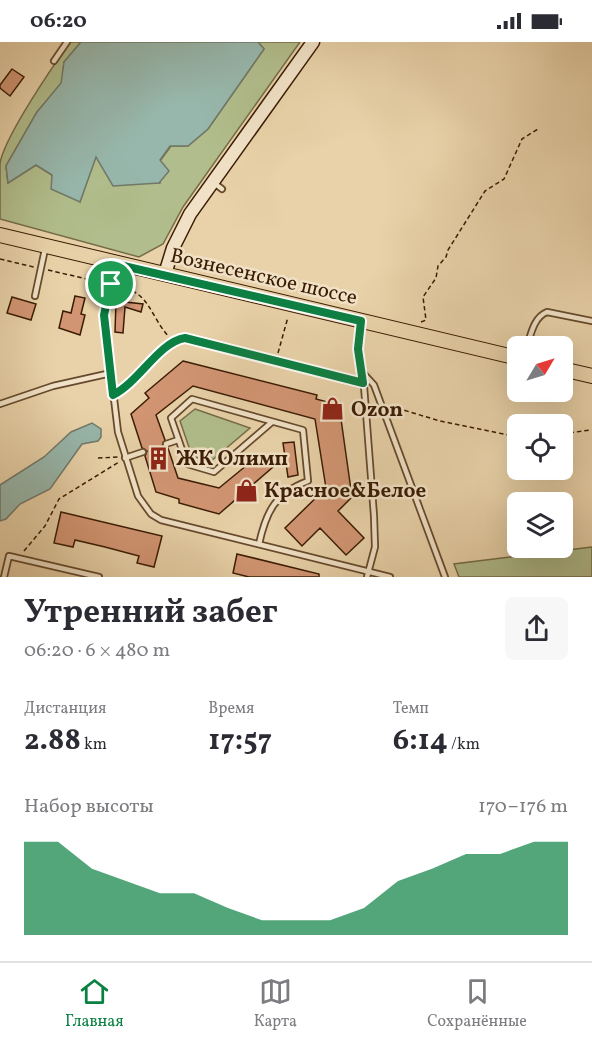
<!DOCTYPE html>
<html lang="ru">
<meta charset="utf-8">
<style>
:root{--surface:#fff;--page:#f7f7f7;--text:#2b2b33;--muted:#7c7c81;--line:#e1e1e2;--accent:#0b8043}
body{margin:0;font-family:Vollkorn,serif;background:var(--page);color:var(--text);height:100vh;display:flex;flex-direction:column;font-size:22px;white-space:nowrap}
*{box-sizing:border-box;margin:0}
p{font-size:20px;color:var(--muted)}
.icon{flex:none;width:33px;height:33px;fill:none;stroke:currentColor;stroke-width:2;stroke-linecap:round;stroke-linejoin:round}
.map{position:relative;height:535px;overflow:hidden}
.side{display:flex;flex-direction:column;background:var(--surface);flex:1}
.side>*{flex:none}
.needle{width:39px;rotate:52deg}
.controls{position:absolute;left:507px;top:294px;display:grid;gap:12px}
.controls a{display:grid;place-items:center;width:66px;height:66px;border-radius:9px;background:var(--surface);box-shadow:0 6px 24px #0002;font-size:30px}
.pin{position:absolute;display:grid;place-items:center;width:51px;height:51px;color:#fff;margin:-26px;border:3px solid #fff;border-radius:50%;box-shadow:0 2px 6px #0007}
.round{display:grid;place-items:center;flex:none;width:63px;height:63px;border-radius:9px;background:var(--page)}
.overview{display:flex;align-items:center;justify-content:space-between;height:102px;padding:0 24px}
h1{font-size:33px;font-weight:700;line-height:45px}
.figures{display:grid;grid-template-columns:repeat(3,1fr);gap:9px;height:102px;padding:6px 24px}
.figures div{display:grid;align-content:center}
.figures b{font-size:30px;font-weight:700}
.figures small{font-size:16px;font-weight:400}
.figures p{font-size:16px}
.chart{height:168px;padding:12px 24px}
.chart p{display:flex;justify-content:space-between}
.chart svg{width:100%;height:108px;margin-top:6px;fill:var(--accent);opacity:.7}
.status{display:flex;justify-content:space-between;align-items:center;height:42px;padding:0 30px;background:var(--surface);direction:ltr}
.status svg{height:16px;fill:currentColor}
.tabs{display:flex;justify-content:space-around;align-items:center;height:84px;border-top:2px solid var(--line);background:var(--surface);font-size:16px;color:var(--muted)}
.tabs a{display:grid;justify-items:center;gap:3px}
.tabs .current{color:var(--accent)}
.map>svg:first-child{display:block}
.green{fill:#b1bd8c;stroke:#766c48;stroke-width:1.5}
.water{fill:#97b7ac;stroke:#727969;stroke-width:1.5}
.building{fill:#d39674;stroke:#3a1c04;stroke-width:1.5}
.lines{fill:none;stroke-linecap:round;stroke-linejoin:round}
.lane-casing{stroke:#664a2d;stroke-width:8}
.secondary-casing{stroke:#3a1c04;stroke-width:15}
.primary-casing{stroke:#3a1c04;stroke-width:16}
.path{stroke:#3a1c04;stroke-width:1.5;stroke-dasharray:4.5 3;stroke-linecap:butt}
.lane{stroke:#f1e2c7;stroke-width:4.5}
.secondary{stroke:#f1e2c7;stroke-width:12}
.primary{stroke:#e9d2a9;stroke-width:14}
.route-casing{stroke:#fff;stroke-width:12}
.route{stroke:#0b8043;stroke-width:8}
.labels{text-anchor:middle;stroke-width:5;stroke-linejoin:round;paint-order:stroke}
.street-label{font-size:21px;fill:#3a1c04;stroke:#f1e2c7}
.poi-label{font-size:21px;font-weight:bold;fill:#3a1c04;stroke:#f1e2c7;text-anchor:start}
</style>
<div class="status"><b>06:20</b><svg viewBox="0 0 49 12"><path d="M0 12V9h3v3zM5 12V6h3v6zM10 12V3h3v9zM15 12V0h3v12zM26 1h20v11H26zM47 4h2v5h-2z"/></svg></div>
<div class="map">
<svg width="592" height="535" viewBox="0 0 592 535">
<rect width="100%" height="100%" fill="#e9d2a9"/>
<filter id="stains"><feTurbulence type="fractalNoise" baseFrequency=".00333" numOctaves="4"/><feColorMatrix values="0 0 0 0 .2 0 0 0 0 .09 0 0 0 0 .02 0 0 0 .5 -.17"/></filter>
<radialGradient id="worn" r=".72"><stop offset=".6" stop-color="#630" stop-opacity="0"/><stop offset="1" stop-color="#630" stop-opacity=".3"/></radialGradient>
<g class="green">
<path d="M70 0H81L64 20 62 41 37 70 6 124 8 141 36 123 52 133 80 160 96 114 139 141H160V119L171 104H188L208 87 264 7 258 0H300L183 165 163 202 139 215 0 177C0 159 0 139 0 121 5 94 53 24 70 0Z"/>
<polygon points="195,367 250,386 210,420 192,414 180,379"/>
<polygon points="592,505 592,535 459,535 454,522"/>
</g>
<g class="water">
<polygon points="81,0 258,0 264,7 208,87 188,104 170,104 160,118 169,129 159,141 113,144 96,115 80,160 51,147 52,133 36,123 8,141 6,124 37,70 61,41 64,20"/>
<polygon points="92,381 101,387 101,395 98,399 82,402 50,447 20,462 6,477 0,479 0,443 44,415 71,390"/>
</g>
<g class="building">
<polygon points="12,27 24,35 10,54 0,46 0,43"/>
<polygon points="75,254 85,256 81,272 85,273 80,293 59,286 63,269 71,271"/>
<polygon points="12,255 36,262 31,278 7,271"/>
<polygon points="116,259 143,262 141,270 125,265 123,291 115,290"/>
<polygon points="183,319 317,353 316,357 339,363 352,455 338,469 364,496 346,513 320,486 302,504 285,486 326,446 315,377 193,344 156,373 165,398 162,404 168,406 178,436 219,446 258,414 263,413 270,418 273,425 219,472 179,461 179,457 156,450 145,414 147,409 142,406 131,372 149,356 145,351"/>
<polygon points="294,400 298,433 288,435 283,401"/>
<polygon points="61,470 162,494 154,525 137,521 139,514 105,505 75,498 73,505 54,501"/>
<polygon points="237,512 319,532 319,535 249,535 233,531"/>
</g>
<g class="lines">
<defs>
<g id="lane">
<polyline points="54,19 67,0"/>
<polyline points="214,141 222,147"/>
<polyline points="115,222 104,273 118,390 138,454 151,472 161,478 390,535"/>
<polyline points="35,254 45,207"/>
<polyline points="361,281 358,307 363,331 374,474 375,505 367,535"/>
<path d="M527 304C531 292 534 275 547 270L592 279"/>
<polyline points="363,331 374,343 445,535"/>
<path d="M113 353C140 339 159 300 185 296L363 341"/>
<polyline points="0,362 53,344 111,331"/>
<polyline points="166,402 178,398"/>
<polyline points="125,416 143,410"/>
<path d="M259 502C266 470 275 451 308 439L303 388 192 357 171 376 187 422 214 430 272 380"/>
<polyline points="4,535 9,514 99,535"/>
</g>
<polyline id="secondary" points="165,232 173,206 190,172 313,0"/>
<g id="primary">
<polyline points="0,193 518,316"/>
<polyline points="562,327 592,334"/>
</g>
</defs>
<use href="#lane" class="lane-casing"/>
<use href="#secondary" class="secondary-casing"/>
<use href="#primary" class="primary-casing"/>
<g class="path">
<polyline points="0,217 34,225"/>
<polyline points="48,228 104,241"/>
<path d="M118 244C151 251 148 271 169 295"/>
<polyline points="421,280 426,278 423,255 436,236 438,224 446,215 448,208 485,149 504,137 522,97 538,87"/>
<polyline points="278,311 288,275"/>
<polyline points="390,364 440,379 518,395"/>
<polyline points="562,392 590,388"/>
<polyline points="98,416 118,415"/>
<polyline points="24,509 45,484 59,457 119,420"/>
</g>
<use href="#lane" class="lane"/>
<use href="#secondary" class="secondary"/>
<use href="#primary" class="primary"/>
</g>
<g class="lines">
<defs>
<path id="route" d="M115 222 361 279 358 307 363 341 185 296C159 300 140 339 113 353L104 273Z"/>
</defs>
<use href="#route" class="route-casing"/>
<use href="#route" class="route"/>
</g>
<defs>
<symbol id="shop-bare" viewBox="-9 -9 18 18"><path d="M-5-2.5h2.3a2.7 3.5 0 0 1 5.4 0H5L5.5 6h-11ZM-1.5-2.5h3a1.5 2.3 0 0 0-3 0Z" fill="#8f2418" stroke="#f1e2c7" stroke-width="2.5" paint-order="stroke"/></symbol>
<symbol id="building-bare" viewBox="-9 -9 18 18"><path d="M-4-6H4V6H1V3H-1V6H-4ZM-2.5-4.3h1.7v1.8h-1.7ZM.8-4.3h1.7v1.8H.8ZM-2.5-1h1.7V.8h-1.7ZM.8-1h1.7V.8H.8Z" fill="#8f2418" stroke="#f1e2c7" stroke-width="2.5" paint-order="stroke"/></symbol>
</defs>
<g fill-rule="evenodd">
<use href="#shop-bare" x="316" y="350" width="33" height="33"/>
<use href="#building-bare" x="142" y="400" width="33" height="33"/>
<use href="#shop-bare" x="230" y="432" width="33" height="33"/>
</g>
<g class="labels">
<g class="street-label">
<text transform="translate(264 234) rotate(13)" y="7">Вознесенское шоссе</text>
</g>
<g class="poi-label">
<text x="351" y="374">Ozon</text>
<text x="176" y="423">ЖК Олимп</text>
<text x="264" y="455">Красное&amp;Белое</text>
</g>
</g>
<rect width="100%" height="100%" filter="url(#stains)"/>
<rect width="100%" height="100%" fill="url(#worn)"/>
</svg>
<div class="controls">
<a><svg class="needle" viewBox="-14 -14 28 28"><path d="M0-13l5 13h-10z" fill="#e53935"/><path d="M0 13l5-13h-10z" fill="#7c7c81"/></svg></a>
<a><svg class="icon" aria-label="locate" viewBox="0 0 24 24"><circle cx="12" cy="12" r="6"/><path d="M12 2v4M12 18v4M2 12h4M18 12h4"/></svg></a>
<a><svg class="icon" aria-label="layers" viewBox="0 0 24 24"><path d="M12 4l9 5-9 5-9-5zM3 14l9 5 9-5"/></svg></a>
</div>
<div class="pin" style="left:111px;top:242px;background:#1e9e55"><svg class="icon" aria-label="arrive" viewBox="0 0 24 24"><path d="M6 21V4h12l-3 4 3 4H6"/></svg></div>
</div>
<section class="side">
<div class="overview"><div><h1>Утренний забег</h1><p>06:20 · 6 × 480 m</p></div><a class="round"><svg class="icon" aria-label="share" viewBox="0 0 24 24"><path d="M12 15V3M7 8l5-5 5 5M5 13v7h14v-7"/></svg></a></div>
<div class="figures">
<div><p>Дистанция</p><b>2.88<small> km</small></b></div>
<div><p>Время</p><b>17:57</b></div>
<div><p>Темп</p><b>6:14<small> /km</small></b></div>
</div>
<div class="chart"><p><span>Набор высоты</span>170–176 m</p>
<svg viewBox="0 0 160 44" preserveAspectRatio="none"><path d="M0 44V6L10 6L20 17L30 22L40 27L50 27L60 33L70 38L80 38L90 38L100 33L110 22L120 17L130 11L140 11L150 6L160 6V44z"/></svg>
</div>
</section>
<nav class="tabs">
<a class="current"><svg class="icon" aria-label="home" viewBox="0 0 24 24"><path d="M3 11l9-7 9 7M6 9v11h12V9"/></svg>Главная</a>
<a><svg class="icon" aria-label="map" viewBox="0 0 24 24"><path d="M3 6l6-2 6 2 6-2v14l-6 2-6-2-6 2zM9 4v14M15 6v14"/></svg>Карта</a>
<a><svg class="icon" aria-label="saved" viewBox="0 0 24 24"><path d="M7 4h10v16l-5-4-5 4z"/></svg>Сохранённые</a>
</nav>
